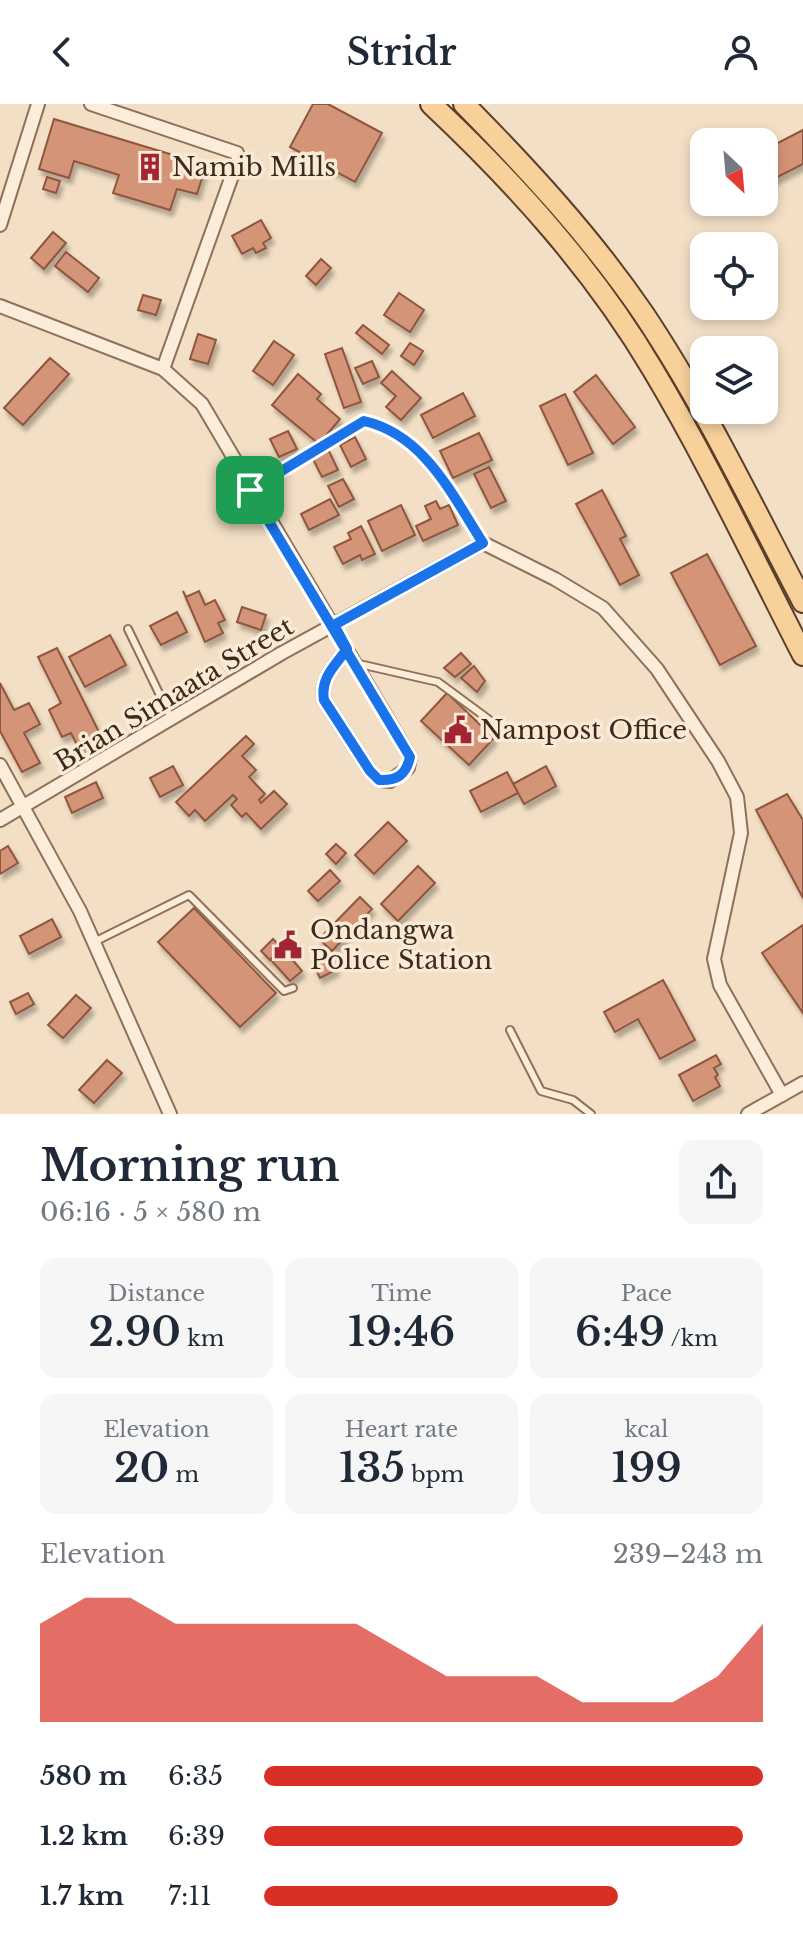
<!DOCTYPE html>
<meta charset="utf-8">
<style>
:root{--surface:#fff;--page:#f6f6f7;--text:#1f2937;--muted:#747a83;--accent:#d93025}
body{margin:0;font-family:"Libre Baskerville",serif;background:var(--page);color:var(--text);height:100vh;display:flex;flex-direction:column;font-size:30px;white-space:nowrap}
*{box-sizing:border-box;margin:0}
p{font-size:26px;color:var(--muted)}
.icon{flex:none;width:44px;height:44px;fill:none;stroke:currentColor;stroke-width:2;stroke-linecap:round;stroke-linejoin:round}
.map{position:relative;height:1010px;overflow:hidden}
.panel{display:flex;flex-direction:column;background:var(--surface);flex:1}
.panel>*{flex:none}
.needle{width:52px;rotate:154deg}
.buttons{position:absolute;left:690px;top:24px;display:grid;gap:16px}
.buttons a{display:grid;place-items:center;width:88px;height:88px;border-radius:16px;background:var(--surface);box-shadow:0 4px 12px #0003;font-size:40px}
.pin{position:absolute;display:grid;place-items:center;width:68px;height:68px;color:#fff;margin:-34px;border-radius:16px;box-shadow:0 4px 12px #0006}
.round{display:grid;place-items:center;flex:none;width:84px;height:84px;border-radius:16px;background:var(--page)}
.overview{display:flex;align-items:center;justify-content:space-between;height:136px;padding:0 40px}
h1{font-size:44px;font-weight:600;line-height:60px}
.metrics{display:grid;grid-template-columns:repeat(3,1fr);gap:12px;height:136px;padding:8px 40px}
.metrics div{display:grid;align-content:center;border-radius:16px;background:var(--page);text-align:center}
.metrics b{font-size:40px;font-weight:600}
.metrics small{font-size:22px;font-weight:400}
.metrics p{font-size:22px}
.chart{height:224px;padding:16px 40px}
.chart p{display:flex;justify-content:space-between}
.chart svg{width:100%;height:144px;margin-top:8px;fill:var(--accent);opacity:.7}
ul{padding:0 40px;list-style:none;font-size:26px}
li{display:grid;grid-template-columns:128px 96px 1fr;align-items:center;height:60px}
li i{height:20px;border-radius:10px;background:var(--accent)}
header{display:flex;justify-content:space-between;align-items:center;height:104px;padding:0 40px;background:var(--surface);font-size:36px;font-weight:600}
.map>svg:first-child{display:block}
.building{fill:#d39478;stroke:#90553d;stroke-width:2;filter:url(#shadow)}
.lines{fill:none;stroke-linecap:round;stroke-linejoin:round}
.service-casing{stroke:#8f7059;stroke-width:10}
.minor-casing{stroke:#8f7059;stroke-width:16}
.primary-casing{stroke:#5c3e2d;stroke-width:24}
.service{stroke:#fbedd9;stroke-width:6}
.minor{stroke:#fbedd9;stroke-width:12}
.primary{stroke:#f7d09a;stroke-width:20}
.route-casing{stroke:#fff;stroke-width:16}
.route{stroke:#1a73e8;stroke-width:10}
.labels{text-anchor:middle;stroke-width:7;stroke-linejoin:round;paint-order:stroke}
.poi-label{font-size:26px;fill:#3d2a1e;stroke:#f8ead5;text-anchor:start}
.street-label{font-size:26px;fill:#3d2a1e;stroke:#f8ead5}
</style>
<header><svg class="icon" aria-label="back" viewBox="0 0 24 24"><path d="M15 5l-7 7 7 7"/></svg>Stridr<svg class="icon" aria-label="person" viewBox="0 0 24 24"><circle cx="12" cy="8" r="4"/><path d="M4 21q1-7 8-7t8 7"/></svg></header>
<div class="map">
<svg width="803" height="1010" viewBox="0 0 803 1010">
<defs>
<filter id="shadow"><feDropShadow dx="3" dy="5.5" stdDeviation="2" flood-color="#0004"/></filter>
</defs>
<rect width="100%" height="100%" fill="#f2dfc5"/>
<g class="building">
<polygon points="313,0 328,0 382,29 355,78 290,43"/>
<polygon points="54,15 206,61 197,90 177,85 170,106 113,89 119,71 74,57 69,74 39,65"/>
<polygon points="803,26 803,60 764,80 764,46"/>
<polygon points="47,73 60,77 56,89 43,85"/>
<polygon points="261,116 271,134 263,139 266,144 256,149 253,144 242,150 232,132"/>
<polygon points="53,128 66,139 44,165 31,154"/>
<polygon points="66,148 99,174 88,188 55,162"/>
<polygon points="321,155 331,164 316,181 306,172"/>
<polygon points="399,189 424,206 410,228 384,211"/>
<polygon points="143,191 161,196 156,211 138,206"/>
<polygon points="363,221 389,241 382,250 356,229"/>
<polygon points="198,230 216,236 208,260 190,255"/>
<polygon points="274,237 294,251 273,281 253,267"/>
<polygon points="410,239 423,247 414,261 401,252"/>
<polygon points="342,244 361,298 344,304 325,250"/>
<polygon points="50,254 69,270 23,321 4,304"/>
<polygon points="372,257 379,273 363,280 355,264"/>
<polygon points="392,267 421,294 401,316 386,303 396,292 381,279"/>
<polygon points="298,270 321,290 317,295 340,315 319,340 272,301"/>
<polygon points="596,271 635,323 613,340 574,288"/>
<polygon points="463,289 475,312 433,334 421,311"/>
<polygon points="565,290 593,349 568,361 540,302"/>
<polygon points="288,327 297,345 279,353 270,335"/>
<polygon points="479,329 492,356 453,374 440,347"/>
<polygon points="355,333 366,355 351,363 340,341"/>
<polygon points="328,345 338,366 322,373 312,353"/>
<polygon points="489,363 506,397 491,404 474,370"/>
<polygon points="343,375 354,395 339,403 328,382"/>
<polygon points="602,386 626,432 620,435 639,471 620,481 576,400"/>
<polygon points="330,395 339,411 309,426 301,410"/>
<polygon points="436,397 440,405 449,401 458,421 423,437 416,422 431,415 425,402"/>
<polygon points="401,401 415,431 382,447 368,417"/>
<polygon points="361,422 375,450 362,456 360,451 343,460 334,443 351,435 348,429"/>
<polygon points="707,450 756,542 720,561 671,469"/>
<polygon points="183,487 186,493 199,487 205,501 215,496 225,516 218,519 223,529 205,538"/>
<polygon points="242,503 266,511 261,526 237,518"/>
<polygon points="177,508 187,528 161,541 150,522"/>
<polygon points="110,531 126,561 85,583 69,553"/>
<polygon points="57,544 102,634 79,645 71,629 62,633 49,606 61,599 38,553"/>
<polygon points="461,549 471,560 455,573 444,564"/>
<polygon points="474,562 485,577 477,588 461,574"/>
<polygon points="0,579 14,606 29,599 40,620 24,629 40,659 22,668 0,627"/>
<polygon points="447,589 494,634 469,661 421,617"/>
<polygon points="246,632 254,640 242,652 256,666 249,673 265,690 259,696 261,699 274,687 287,700 261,725 246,709 242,713 231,701 237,695 233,691 205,717 195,706 189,712 176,698"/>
<polygon points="173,662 183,681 160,693 150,674"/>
<polygon points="546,662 556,682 524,700 513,680"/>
<polygon points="507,668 518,689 481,708 470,687"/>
<polygon points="96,678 103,694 72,709 65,693"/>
<polygon points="787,690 803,716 803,794 756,706"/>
<polygon points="388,718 407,737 374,770 355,751"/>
<polygon points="336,740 346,749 336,760 326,750"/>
<polygon points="8,742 18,759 0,770 0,747"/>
<polygon points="418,762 435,779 398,817 381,800"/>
<polygon points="330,766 340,777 318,797 308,787"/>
<polygon points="360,793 372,805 332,847 319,835"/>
<polygon points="194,804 276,889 240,923 158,838"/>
<polygon points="52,815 61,833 29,850 20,832"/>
<polygon points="803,821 803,909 762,849"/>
<polygon points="273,835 282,844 270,856 261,847"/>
<polygon points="283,845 302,867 290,877 271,856"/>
<polygon points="329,850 336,866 320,874 312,858"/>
<polygon points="663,876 695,936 660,955 638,915 615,928 604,908"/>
<polygon points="28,889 34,900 16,910 10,898"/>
<polygon points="76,891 91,904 63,934 48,921"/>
<polygon points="716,951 721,960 714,964 718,971 715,973 720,982 693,997 679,971"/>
<polygon points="107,956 122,969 94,999 79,986"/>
</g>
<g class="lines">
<defs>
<g id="service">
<path d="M251 385 364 317C425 331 452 391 483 439"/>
<polyline points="128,525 171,614"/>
<polyline points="355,559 438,578 499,623"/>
<polyline points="94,838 189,791 284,887 293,884"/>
<polyline points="510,926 541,987 573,996 591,1010"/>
</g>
<g id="minor">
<polyline points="91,0 237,49 238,55 163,265"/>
<polyline points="0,121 38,0"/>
<path d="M0 202 163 265 202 300 410 653 408 664 390 677 379 676 370 667 324 596C320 574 335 562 347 545"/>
<polyline points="0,661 80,807 170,1010"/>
<polyline points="0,716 282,549 483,439 555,475 603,504 657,565 718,657 737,693 741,729 714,855 720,881 782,991"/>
<polyline points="748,1010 803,979"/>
</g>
<g id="primary">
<path d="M431 0C515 79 594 166 653 266 708 358 754 456 803 551"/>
<path d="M464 0C529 66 591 133 643 209 704 300 752 401 803 498"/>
</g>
</defs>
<use href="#service" class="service-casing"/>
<use href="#minor" class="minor-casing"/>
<use href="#primary" class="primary-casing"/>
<use href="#service" class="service"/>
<use href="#minor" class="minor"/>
<use href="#primary" class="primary"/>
</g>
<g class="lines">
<defs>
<path id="route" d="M250 386 410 653C406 671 397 677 379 676L370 667 324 596C320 574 335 562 347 545L334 521 483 439C452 391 425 331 364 317L250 386"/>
</defs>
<use href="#route" class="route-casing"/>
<use href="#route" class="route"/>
</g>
<defs>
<symbol id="building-bare" viewBox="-9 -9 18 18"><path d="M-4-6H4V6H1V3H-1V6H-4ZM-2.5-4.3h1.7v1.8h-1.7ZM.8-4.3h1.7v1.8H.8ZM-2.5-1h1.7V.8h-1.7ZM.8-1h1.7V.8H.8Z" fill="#a32432" stroke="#f8ead5" stroke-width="2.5" paint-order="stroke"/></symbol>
<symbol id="civic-bare" viewBox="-9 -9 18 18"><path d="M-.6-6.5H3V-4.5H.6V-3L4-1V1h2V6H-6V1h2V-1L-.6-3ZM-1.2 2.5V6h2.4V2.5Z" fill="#a32432" stroke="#f8ead5" stroke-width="2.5" paint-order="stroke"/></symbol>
</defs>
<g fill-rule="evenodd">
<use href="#building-bare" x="130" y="43" width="40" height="40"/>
<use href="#civic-bare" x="438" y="606" width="40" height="40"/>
<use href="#civic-bare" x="268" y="821" width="40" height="40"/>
</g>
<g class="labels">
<g class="poi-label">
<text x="172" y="72">Namib Mills</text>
<text x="480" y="635">Nampost Office</text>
<text x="310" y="835">Ondangwa<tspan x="310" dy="30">Police Station</tspan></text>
</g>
<g class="street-label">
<text transform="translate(174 590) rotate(-31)" y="9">Brian Simaata Street</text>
</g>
</g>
</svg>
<div class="buttons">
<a><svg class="needle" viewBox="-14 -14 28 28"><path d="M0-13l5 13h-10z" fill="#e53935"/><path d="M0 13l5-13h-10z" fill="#747a83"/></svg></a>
<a><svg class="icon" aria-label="locate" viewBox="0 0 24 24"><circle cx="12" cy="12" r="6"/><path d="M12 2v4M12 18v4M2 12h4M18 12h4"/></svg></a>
<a><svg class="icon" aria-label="layers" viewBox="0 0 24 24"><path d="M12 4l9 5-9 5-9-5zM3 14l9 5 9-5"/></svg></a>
</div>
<div class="pin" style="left:250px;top:386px;background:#1e9e55"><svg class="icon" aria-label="arrive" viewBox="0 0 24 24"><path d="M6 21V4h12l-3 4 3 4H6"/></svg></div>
</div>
<section class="panel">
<div class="overview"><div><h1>Morning run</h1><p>06:16 · 5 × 580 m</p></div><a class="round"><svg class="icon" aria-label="share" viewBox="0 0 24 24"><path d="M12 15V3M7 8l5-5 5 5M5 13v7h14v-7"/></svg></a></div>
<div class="metrics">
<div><p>Distance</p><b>2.90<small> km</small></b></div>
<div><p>Time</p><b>19:46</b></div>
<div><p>Pace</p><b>6:49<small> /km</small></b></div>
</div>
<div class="metrics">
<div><p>Elevation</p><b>20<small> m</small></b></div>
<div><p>Heart rate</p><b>135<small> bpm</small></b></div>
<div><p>kcal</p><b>199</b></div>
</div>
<div class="chart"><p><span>Elevation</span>239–243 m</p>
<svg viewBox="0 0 160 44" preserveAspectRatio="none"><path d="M0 44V14L10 6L20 6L30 14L40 14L50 14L60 14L70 14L80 22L90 30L100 30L110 30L120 38L130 38L140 38L150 30L160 14V44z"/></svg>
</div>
<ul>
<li><b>580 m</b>6:35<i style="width:100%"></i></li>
<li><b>1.2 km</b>6:39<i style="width:96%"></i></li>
<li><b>1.7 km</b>7:11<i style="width:71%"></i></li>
</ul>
</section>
